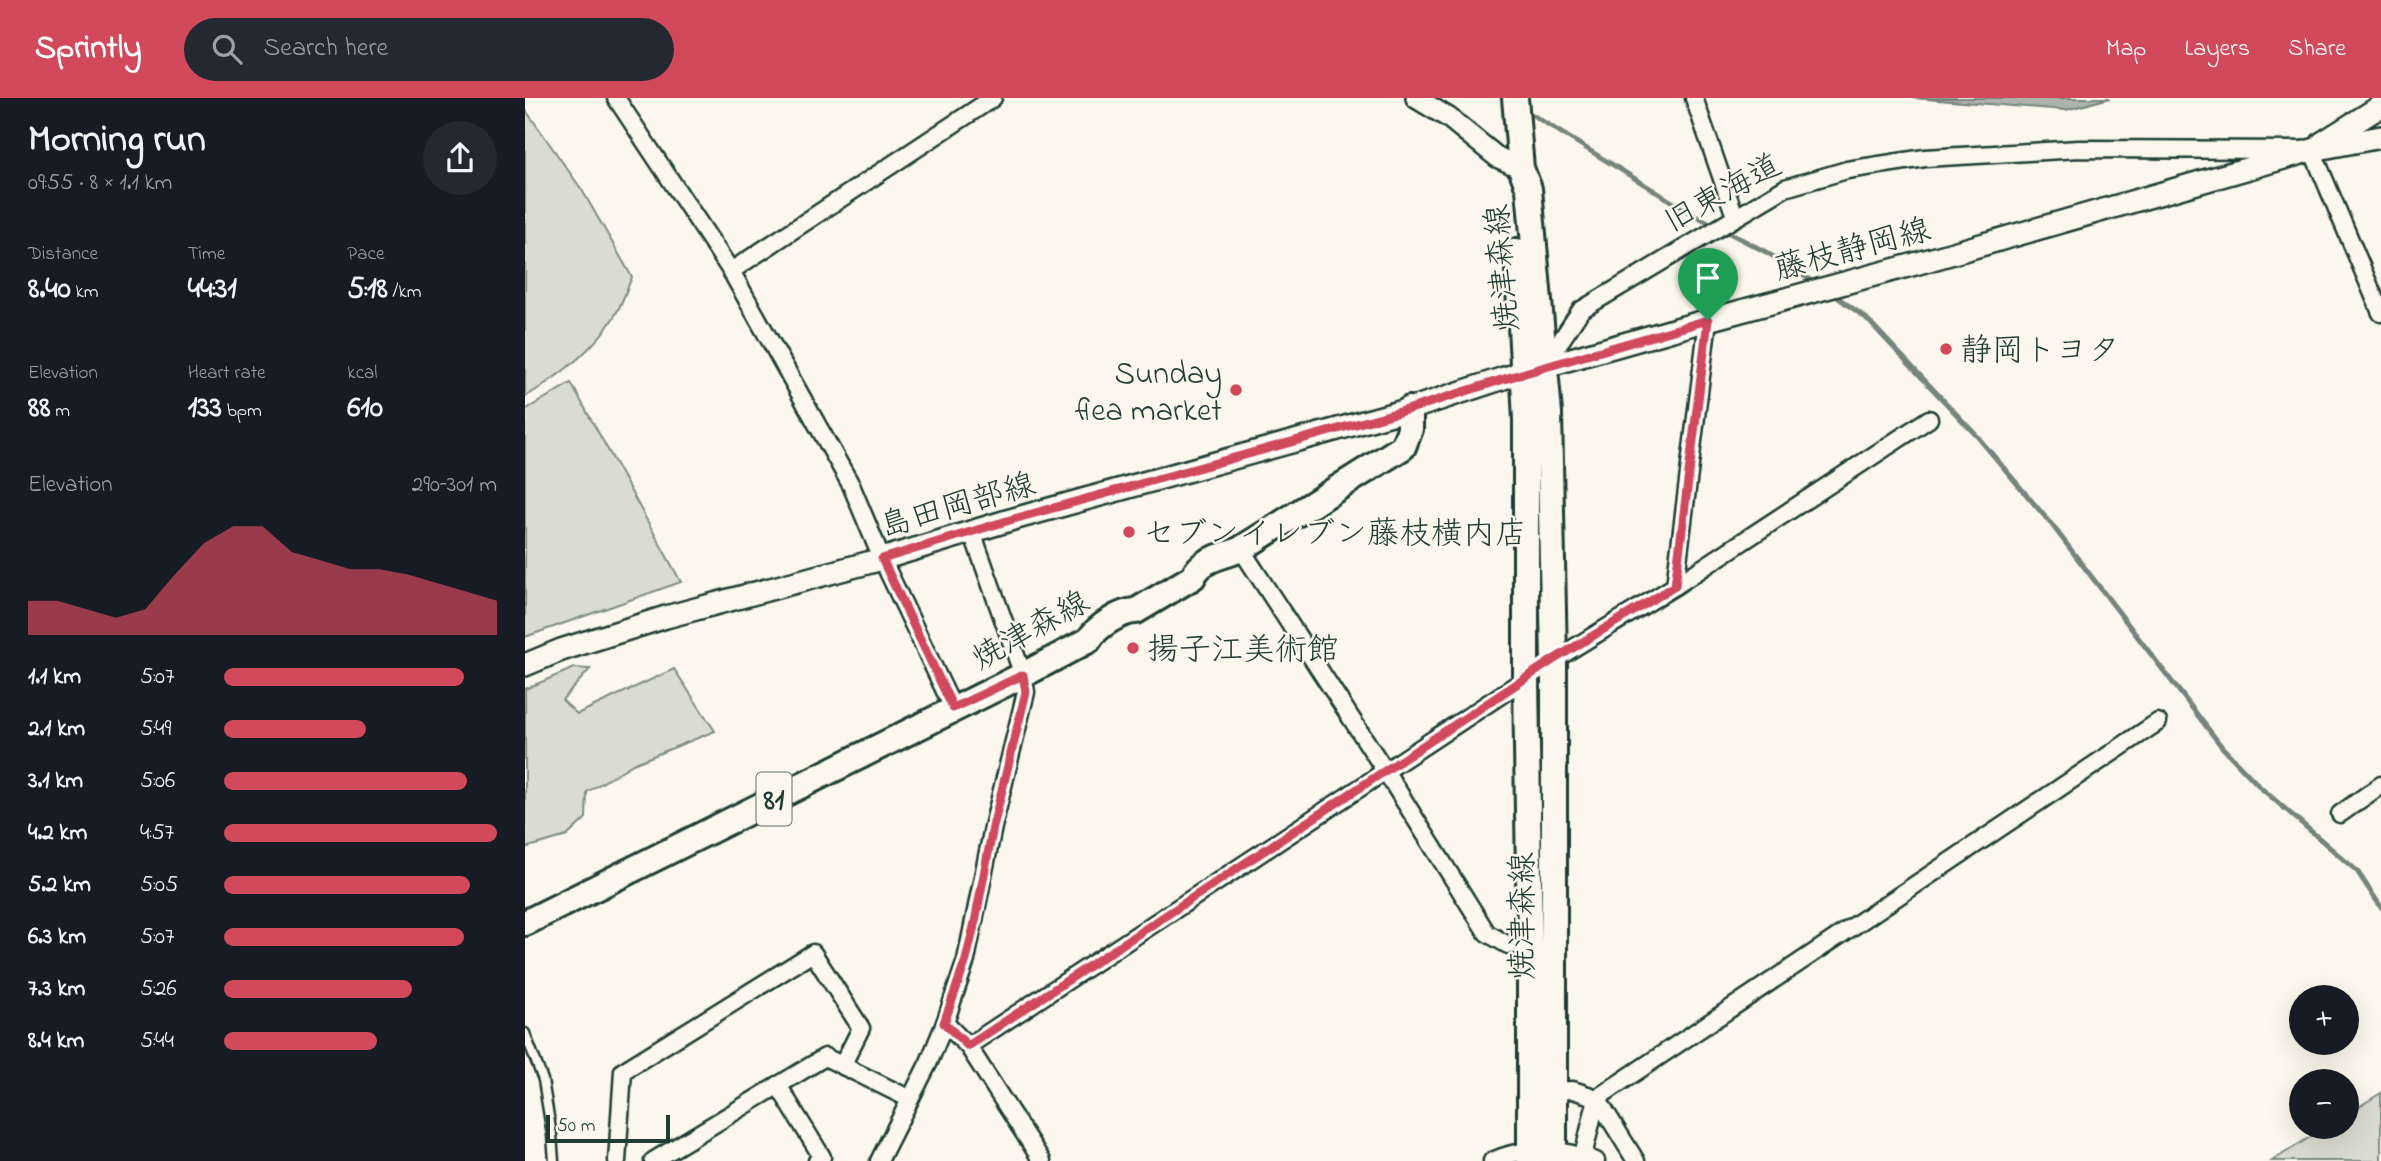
<!DOCTYPE html>
<meta charset="utf-8">
<style>
:root{--surface:#171b24;--page:#242831;--text:#f1f3f6;--muted:#9ea1a6;--accent:#d1495b}
body{margin:0;font-family:"Indie Flower","Klee One",sans-serif;background:var(--page);color:var(--text);height:100vh;display:flex;flex-direction:column;font-size:26px;white-space:nowrap}
*{box-sizing:border-box;margin:0}
p{font-size:23px;color:var(--muted)}
.icon{flex:none;width:38px;height:38px;fill:none;stroke:currentColor;stroke-width:2;stroke-linecap:round;stroke-linejoin:round}
.map{position:relative;flex:1;overflow:hidden}
.side{display:flex;flex-direction:column;background:var(--surface);width:525px}
.side>*{flex:none}
.fabs{position:absolute;left:1764px;top:887px;display:grid;gap:14px}
.fabs a{display:grid;place-items:center;width:70px;height:70px;border-radius:50%;background:var(--surface);box-shadow:0 7px 28px #0002;font-size:35px}
.scale{position:absolute;left:21px;bottom:18px;width:124px;box-sizing:border-box;padding-left:7px;border:4px solid #1f3d34;border-top:0;font-size:19px;line-height:24px;white-space:nowrap;color:#1f3d34;-webkit-text-stroke:5px #fbf7ec;paint-order:stroke}
.pin{position:absolute;display:grid;place-items:center;width:60px;height:60px;color:#fff;margin:-72px -30px;border-radius:50% 50% 50% 0;rotate:-45deg;box-shadow:0 0 7px #0007}
.pin .icon{rotate:45deg}
.round{display:grid;place-items:center;flex:none;width:74px;height:74px;border-radius:37px;background:var(--page)}
.summary{display:flex;align-items:center;justify-content:space-between;height:119px;padding:0 28px}
h1{font-size:38px;font-weight:700;line-height:52px}
.figures{display:grid;grid-template-columns:repeat(3,1fr);gap:10px;height:119px;padding:7px 28px}
.figures div{display:grid;align-content:center}
.figures b{font-size:30px;font-weight:700}
.figures small{font-size:19px;font-weight:400}
.figures p{font-size:19px}
.chart{height:196px;padding:14px 28px}
.chart p{display:flex;justify-content:space-between}
.chart svg{width:100%;height:126px;margin-top:7px;fill:var(--accent);opacity:.7}
ul{padding:0 28px;list-style:none;font-size:23px}
li{display:grid;grid-template-columns:112px 84px 1fr;align-items:center;height:52px}
li i{height:18px;border-radius:9px;background:var(--accent)}
header{display:flex;align-items:center;gap:42px;box-sizing:border-box;height:98px;padding:0 35px;background:var(--accent);color:#fff}
header strong{font-size:33px}
nav{display:flex;gap:38px;margin-inline-start:auto;font-size:24px}
.search{width:490px;height:63px;background:var(--page);display:flex;align-items:center;gap:18px;box-sizing:border-box;padding:0 24px;border-radius:38px;color:var(--muted);font-size:26px}
main{display:flex;flex:1;min-height:0}
.map>svg:first-child{display:block}
.green{fill:#dbdcd1;stroke:#7d8c82;stroke-width:2}
.water{fill:#adb4aa;stroke:#74847b;stroke-width:2}
.lines{fill:none;stroke-linecap:round;stroke-linejoin:round}
.stream{stroke:#74847b;stroke-width:5}
.service-casing{stroke:#1f3d34;stroke-width:13}
.minor-casing{stroke:#1f3d34;stroke-width:21}
.tertiary-casing{stroke:#1f3d34;stroke-width:24}
.secondary-casing{stroke:#1f3d34;stroke-width:26}
.primary-casing{stroke:#1f3d34;stroke-width:30}
.service{stroke:#fbf7ec;stroke-width:8}
.minor{stroke:#fbf7ec;stroke-width:16}
.tertiary{stroke:#fbf7ec;stroke-width:19}
.secondary{stroke:#fbf7ec;stroke-width:21}
.primary{stroke:#fbf7ec;stroke-width:24}
.route-casing{stroke:#fff;stroke-width:14}
.route{stroke:#d1495b;stroke-width:9}
.poi-dot{fill:#d1495b;stroke:#fbf7ec;stroke-width:2.5}
.labels{text-anchor:middle;stroke-width:5;stroke-linejoin:round;paint-order:stroke}
.shield{fill:#fbf7ec;stroke:#61756b;stroke-width:2}
.shield-label{font-size:30px;font-weight:bold;fill:#1f3d34}
.street-label{font-size:32px;fill:#1f3d34;stroke:#fbf7ec}
.poi-label{font-size:32px;fill:#1f3d34;stroke:#fbf7ec;text-anchor:start}
</style>
<header>
<strong>Sprintly</strong>
<div class="search"><svg class="icon" aria-label="search" viewBox="0 0 24 24"><circle cx="10" cy="10" r="6"/><path d="M15 15l6 6"/></svg>Search here</div>
<nav><a>Map</a><a>Layers</a><a>Share</a></nav>
</header>
<main>
<section class="side">
<div class="summary"><div><h1>Morning run</h1><p>09:55 · 8 × 1.1 km</p></div><a class="round"><svg class="icon" aria-label="share" viewBox="0 0 24 24"><path d="M12 15V3M7 8l5-5 5 5M5 13v7h14v-7"/></svg></a></div>
<div class="figures">
<div><p>Distance</p><b>8.40<small> km</small></b></div>
<div><p>Time</p><b>44:31</b></div>
<div><p>Pace</p><b>5:18<small> /km</small></b></div>
</div>
<div class="figures">
<div><p>Elevation</p><b>88<small> m</small></b></div>
<div><p>Heart rate</p><b>133<small> bpm</small></b></div>
<div><p>kcal</p><b>610</b></div>
</div>
<div class="chart"><p><span>Elevation</span>290–301 m</p>
<svg viewBox="0 0 160 44" preserveAspectRatio="none"><path d="M0 44V32L10 32L20 35L30 38L40 35L50 23L60 12L70 6L80 6L90 15L100 18L110 21L120 21L130 23L140 26L150 29L160 32V44z"/></svg>
</div>
<ul>
<li><b>1.1 km</b>5:07<i style="width:88%"></i></li>
<li><b>2.1 km</b>5:49<i style="width:52%"></i></li>
<li><b>3.1 km</b>5:06<i style="width:89%"></i></li>
<li><b>4.2 km</b>4:57<i style="width:100%"></i></li>
<li><b>5.2 km</b>5:05<i style="width:90%"></i></li>
<li><b>6.3 km</b>5:07<i style="width:88%"></i></li>
<li><b>7.3 km</b>5:26<i style="width:69%"></i></li>
<li><b>8.4 km</b>5:44<i style="width:56%"></i></li>
</ul>
</section>
<div class="map">
<svg width="1856" height="1063" viewBox="0 0 1856 1063">
<rect width="100%" height="100%" fill="#fbf7ec"/>
<filter id="ink" filterUnits="userSpaceOnUse"><feTurbulence type="fractalNoise" baseFrequency=".0143" numOctaves="2"/><feDisplacementMap in="SourceGraphic" scale="14" xChannelSelector="R" yChannelSelector="G"/><feConvolveMatrix kernelMatrix="1 2 1 2 8 2 1 2 1" color-interpolation-filters="sRGB"/></filter>
<g filter="url(#ink)">
<g class="green">
<path d="M0 11 57 92 107 179C101 192 97 207 89 219 68 253 33 279 0 299Z"/>
<polygon points="46,285 156,484 0,539 0,312"/>
<polygon points="49,570 65,571 37,602 52,616 149,571 190,633 108,666 62,694 61,720 42,738 0,750 0,591"/>
<polygon points="1856,995 1856,1063 1747,1063 1801,1029 1822,1029 1822,1016"/>
</g>
<polygon class="water" points="1387,0 1585,0 1541,12"/>
<g class="lines">
<g class="stream">
<polyline points="998,11 1162,113 1241,154 1293,187"/>
<polyline points="1308,196 1341,220 1451,337 1527,427 1697,649 1736,690 1832,773 1856,809"/>
</g>
<defs>
<polyline id="service" points="0,935 18,982 27,1037 29,1063"/>
<g id="minor">
<polyline points="91,0 206,173 326,387 357,461 428,610"/>
<polyline points="1169,0 1210,118"/>
<polyline points="206,173 468,0"/>
<polyline points="1019,268 1056,212 1260,90 1322,72 1400,60 1554,51 1787,52 1856,215"/>
<polyline points="716,451 861,674 962,835 983,847 1005,847"/>
<polyline points="1150,488 1183,222"/>
<polyline points="1815,716 1856,687"/>
<polyline points="420,925 443,948 517,1063"/>
<polyline points="443,948 1029,562 1150,488 1404,321"/>
<polyline points="253,987 297,1059 292,1063"/>
<polyline points="1029,993 1048,992 1072,1000 1111,1063"/>
<polyline points="1058,1058 1072,1000 1633,624"/>
<polyline points="92,1063 98,973 288,855 336,930 317,968"/>
<polyline points="128,1063 300,959 385,1001"/>
<polyline points="354,1063 404,964 420,925 441,862 468,729 501,594 498,577 447,434"/>
<path d="M967 1063C999 1048 1038 1050 1071 1063"/>
</g>
<polyline id="tertiary" points="891,0 924,20 972,59 996,70"/>
<g id="secondary">
<polyline points="1797,45 1856,8"/>
<polyline points="0,567 36,552 141,519 357,461 485,422 885,311 979,280 1183,222 1390,166 1787,52 1856,39"/>
</g>
<g id="primary">
<polyline points="990,0 996,70 1004,91 1024,315 1029,562 1029,1063"/>
<polyline points="992,153 1001,322 1001,581 1005,847 1005,1063"/>
<path d="M0 825 498 577 564 542C571 529 596 513 611 513L668 479C677 459 699 459 716 451L878 349 885 331V311"/>
</g>
</defs>
<use href="#service" class="service-casing"/>
<use href="#minor" class="minor-casing"/>
<use href="#tertiary" class="tertiary-casing"/>
<use href="#secondary" class="secondary-casing"/>
<use href="#primary" class="primary-casing"/>
<use href="#service" class="service"/>
<use href="#minor" class="minor"/>
<use href="#tertiary" class="tertiary"/>
<use href="#secondary" class="secondary"/>
<use href="#primary" class="primary"/>
</g>
</g>
<g class="lines" filter="url(#ink)">
<defs>
<polygon id="route" points="1183,222 1150,488 1028,562 443,948 419,925 441,862 450,824 468,729 501,594 498,577 428,610 357,461 485,422 885,311 979,281"/>
</defs>
<use href="#route" class="route-casing"/>
<use href="#route" class="route"/>
</g>
<g class="poi-dot">
<circle cx="1421" cy="251" r="7"/>
<circle cx="711" cy="292" r="7"/>
<circle cx="604" cy="434" r="7"/>
<circle cx="608" cy="550" r="7"/>
</g>
<g class="labels">
<rect class="shield" x="231.5" y="674.5" width="35" height="53" rx="5"/>
<g class="shield-label">
<text x="249" y="711">81</text>
</g>
<g class="street-label">
<text transform="translate(1197 94) rotate(-29)" y="11">旧東海道</text>
<text transform="translate(1327 150) rotate(-15)" y="11">藤枝静岡線</text>
<text transform="translate(976 170) rotate(-95)" y="11">焼津森線</text>
<text transform="translate(432 406) rotate(-16)" y="11">島田岡部線</text>
<text transform="translate(505 531) rotate(-29)" y="11">焼津森線</text>
<text transform="translate(996 818) rotate(-90)" y="11">焼津森線</text>
</g>
<g class="poi-label">
<text x="1435" y="262">静岡トヨタ</text>
<text x="697" y="285" text-anchor="end">Sunday<tspan x="697" dy="37">flea market</tspan></text>
<text x="618" y="445">セブンイレブン藤枝横内店</text>
<text x="622" y="561">揚子江美術館</text>
</g>
</g>
</svg>
<div class="fabs">
<a>+</a>
<a>−</a>
</div>
<div class="scale">50 m</div>
<div class="pin" style="left:1183px;top:222px;background:#1e9e55"><svg class="icon" aria-label="arrive" viewBox="0 0 24 24"><path d="M6 21V4h12l-3 4 3 4H6"/></svg></div>
</div>
</main>
